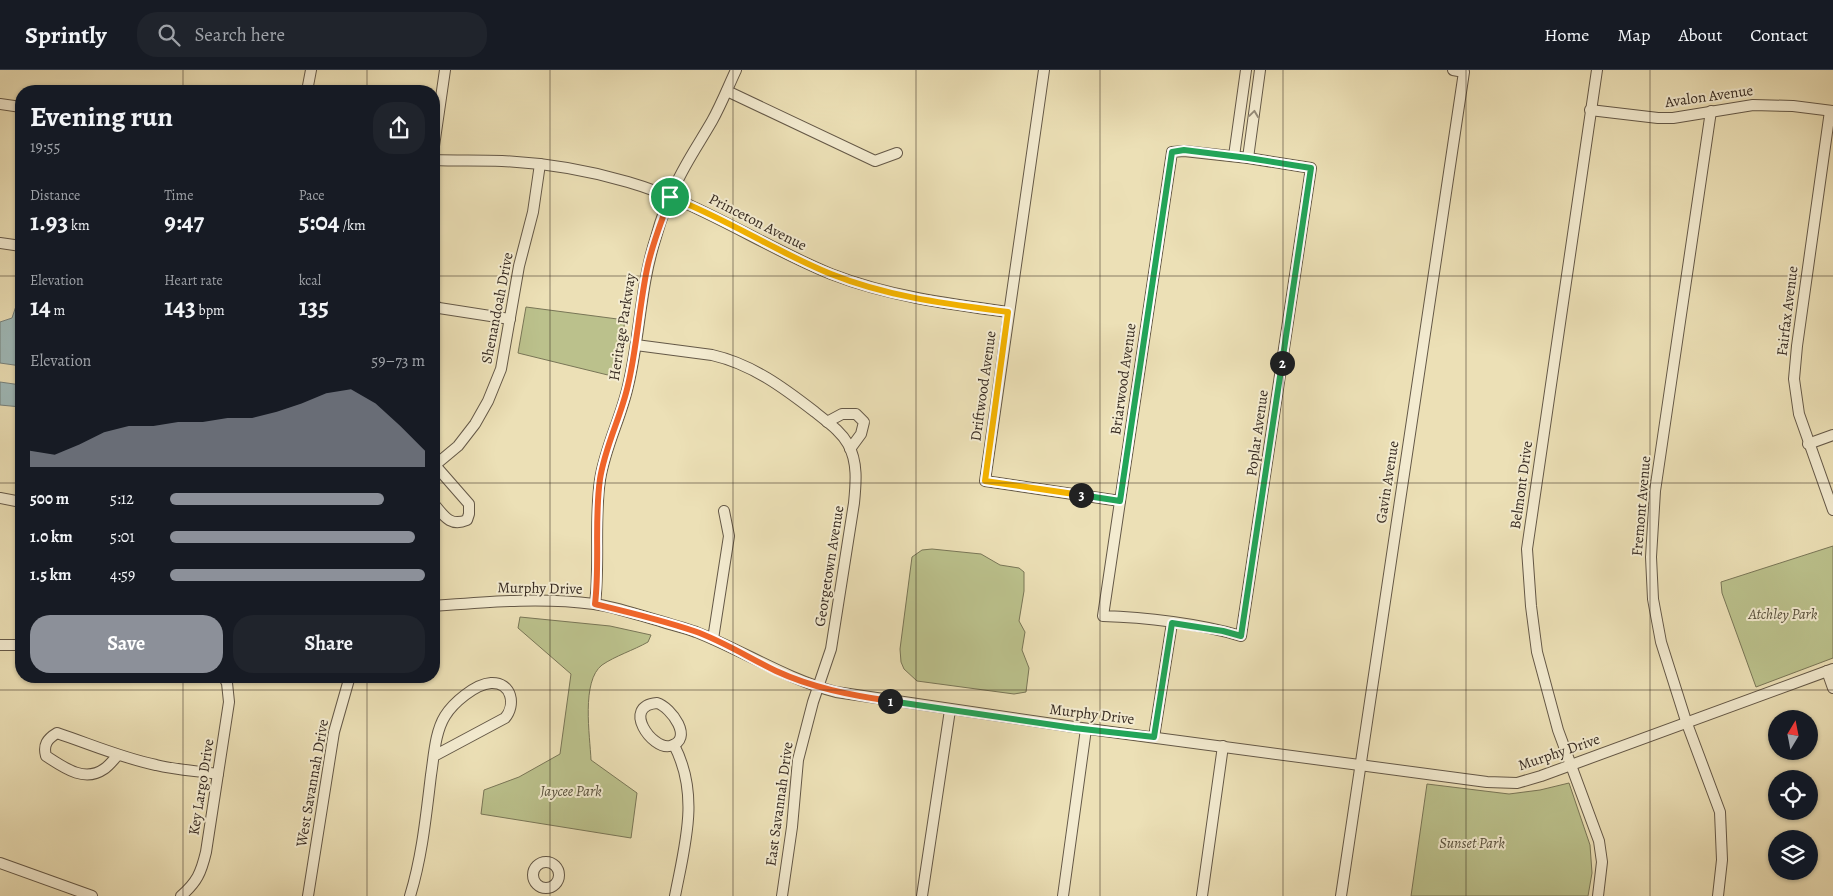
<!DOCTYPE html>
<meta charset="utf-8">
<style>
:root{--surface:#171b24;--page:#20242c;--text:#f1f3f6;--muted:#9ea1a6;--line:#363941;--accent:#8c9099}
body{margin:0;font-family:Alegreya,serif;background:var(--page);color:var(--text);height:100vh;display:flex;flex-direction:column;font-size:19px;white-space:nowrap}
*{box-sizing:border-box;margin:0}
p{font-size:16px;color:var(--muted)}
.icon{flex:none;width:28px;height:28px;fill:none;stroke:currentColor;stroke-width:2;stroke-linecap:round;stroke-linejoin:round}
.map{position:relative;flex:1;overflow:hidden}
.sheet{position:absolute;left:15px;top:15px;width:425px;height:598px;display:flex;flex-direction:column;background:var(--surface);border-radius:20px;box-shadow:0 1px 4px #0004}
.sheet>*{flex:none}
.needle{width:32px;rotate:10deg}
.controls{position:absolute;left:1768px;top:640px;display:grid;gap:10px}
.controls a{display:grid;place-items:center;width:50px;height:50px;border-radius:50%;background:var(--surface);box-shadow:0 1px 4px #0004;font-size:25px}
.pin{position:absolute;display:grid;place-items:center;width:42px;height:42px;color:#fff;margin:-21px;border:2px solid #fff;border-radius:50%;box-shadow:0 1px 5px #0007}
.km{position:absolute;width:25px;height:25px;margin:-12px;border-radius:50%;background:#222;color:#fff;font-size:14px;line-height:25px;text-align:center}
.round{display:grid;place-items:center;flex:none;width:52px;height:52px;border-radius:20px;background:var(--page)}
.overview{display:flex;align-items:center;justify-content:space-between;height:85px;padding:0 15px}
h1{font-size:28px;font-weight:600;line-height:38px}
.figures{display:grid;grid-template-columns:repeat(3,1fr);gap:8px;height:85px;padding:5px 15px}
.figures div{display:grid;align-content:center}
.figures b{font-size:25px;font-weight:600}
.figures small{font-size:14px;font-weight:400}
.figures p{font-size:14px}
.chart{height:140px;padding:10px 15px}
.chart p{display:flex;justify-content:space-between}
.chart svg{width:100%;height:90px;margin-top:5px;fill:var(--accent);opacity:.7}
.cta{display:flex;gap:10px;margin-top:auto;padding:10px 15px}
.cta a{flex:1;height:58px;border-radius:20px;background:var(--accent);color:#fff;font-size:20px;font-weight:600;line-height:58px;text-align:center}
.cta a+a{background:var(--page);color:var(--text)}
ul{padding:0 15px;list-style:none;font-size:16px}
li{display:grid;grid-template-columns:80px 60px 1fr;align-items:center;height:38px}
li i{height:12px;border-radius:6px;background:var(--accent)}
header{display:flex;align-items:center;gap:30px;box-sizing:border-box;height:70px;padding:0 25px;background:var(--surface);border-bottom:1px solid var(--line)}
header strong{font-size:24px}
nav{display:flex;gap:28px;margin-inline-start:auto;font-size:18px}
.search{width:350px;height:45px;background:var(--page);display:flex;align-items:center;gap:12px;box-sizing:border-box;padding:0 18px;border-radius:20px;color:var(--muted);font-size:19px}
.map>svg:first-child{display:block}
.green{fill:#bbc18c;stroke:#797657}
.water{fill:#9fbaba;stroke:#75817d}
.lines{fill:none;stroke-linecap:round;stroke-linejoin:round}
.minor-casing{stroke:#645847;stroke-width:12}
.minor{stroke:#f3ebd0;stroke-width:10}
.oneway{stroke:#958b79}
.split-1-casing{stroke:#fff;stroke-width:10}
.split-2-casing{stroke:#fff;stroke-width:10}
.split-3-casing{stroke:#fff;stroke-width:10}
.split-4-casing{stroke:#fff;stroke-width:10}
.split-1{stroke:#f0652b;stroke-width:6}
.split-2{stroke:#22a559;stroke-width:6}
.split-3{stroke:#22a559;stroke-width:6}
.split-4{stroke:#f5b400;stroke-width:6}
.grid{fill:none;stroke:#372b22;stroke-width:1;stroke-opacity:0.55}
.labels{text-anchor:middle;stroke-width:4;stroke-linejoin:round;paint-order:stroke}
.street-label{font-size:15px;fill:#372b22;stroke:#f3ebd0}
.park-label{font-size:15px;font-style:italic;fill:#58503c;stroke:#f3ebd0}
</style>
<header>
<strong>Sprintly</strong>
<div class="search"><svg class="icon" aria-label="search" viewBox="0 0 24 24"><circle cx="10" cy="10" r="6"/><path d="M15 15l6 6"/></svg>Search here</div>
<nav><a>Home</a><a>Map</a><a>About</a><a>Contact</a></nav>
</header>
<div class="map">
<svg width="1833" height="826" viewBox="0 0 1833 826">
<rect width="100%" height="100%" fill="#ece0b6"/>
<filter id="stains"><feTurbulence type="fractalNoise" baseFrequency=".004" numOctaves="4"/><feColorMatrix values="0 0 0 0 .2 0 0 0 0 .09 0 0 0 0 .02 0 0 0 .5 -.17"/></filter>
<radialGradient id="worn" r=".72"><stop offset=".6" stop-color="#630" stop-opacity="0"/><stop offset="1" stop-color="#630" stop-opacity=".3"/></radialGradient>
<g class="green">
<polygon points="526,237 625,250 616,307 518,283"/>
<polygon points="1833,476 1833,588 1756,617 1722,523 1721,512"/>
<polygon points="932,479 981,484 1000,495 1019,498 1024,502 1024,521 1019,551 1025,562 1022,580 1029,598 1026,622 1014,624 917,611 904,599 901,592 900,579 912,487 922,480"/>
<path d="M520 547 610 556 651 565 648 572C634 580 615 586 602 595 581 611 590 666 591 690L637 723 631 768 481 744 484 720 519 707 560 684 571 604 518 558Z"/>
<polygon points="1569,713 1590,775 1592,803 1588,826 1411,826 1427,714 1509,724 1540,720"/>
</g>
<g class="water">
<polygon points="21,221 21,296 0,293 0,252 12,248"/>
<polygon points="0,312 21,315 21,337 0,335"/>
</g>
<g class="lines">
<defs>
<g id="minor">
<polyline points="1044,0 985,411 1120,431"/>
<polyline points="1597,0 1527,479 1531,536 1537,582 1558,660 1599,771 1602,792 1598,826"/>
<polyline points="307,21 311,0"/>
<polyline points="727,21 875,91 897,83"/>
<polyline points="0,34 21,37"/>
<polyline points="1590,40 1658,48 1673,48 1753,35 1793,36 1833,41"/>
<polyline points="1711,41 1655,421 1651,487 1653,529 1661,572 1686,651 1720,742 1722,790 1718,826"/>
<polyline points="1830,41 1797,276 1794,309 1799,344 1833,440"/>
<polyline points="434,76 445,0"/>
<path d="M1184 81 1248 88 1311 98 1241 566C1202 554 1144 547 1103 546L1172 82Z"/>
<polyline points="1234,86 1246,0"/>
<polyline points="1248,88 1260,0"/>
<path d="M434 90C456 91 479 90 502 91 545 93 587 100 628 112 701 133 762 176 831 204 888 226 948 234 1008 242"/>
<polyline points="0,173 21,176"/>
<polyline points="434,235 439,238 510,249"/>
<path d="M636 275 712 285C752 294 784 318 815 342 827 352 840 360 848 374 858 392 856 413 854 433L831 579 813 632 798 690 792 757 782 826"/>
<polyline points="827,352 842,344 856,344 864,352 861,364 850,379"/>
<polyline points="1808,374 1833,365"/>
<path d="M434 394 469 434V444L467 450C450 457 444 446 434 434"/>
<polyline points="434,396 458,376 475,354 488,331 501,299 519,196 533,142 540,94"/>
<polyline points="0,428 21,432"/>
<path d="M595 534C600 493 594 451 600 410 605 377 621 348 628 316 640 266 640 216 656 167 661 149 668 130 676 114 686 92 700 72 712 51 721 35 728 17 736 0"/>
<path d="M434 536C487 532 540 527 594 534 616 537 638 545 660 551 672 555 685 558 696 562 744 581 786 609 836 622L1074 657 1487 712 1517 713 1541 706 1833 599"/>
<polyline points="713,569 729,466 724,441"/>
<polyline points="0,575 21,575"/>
<polyline points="1827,601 1833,618"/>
<path d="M657 633C671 637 695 670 670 676 652 680 621 636 657 633Z"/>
<polyline points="1154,667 1172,553"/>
<path d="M674 675C700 725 685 774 675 826"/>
<path d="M118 685C114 689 109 696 104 699 84 713 63 697 46 686 43 675 47 669 57 663 90 674 122 688 156 695 176 700 198 701 218 704"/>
<circle cx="546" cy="805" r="13"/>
<polyline points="0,793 92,826"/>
<path d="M181 826C197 812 201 803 206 782L229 632 227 613 223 606"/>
<polyline points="308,826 334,662 350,606"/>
<path d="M410 826C422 787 426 746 431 705 434 686 435 662 445 646 453 633 475 614 491 613 512 612 516 635 505 648L434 686"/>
<polyline points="922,826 950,640"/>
<polyline points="1063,826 1086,659"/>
<polyline points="1202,826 1223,676"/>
<polyline points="1341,826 1464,2 1453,0"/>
</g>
</defs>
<use href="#minor" class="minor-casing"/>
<use href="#minor" class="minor"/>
</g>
<defs><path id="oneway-chevron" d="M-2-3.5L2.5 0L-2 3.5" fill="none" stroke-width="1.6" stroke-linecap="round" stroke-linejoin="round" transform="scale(1.25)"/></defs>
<use class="oneway" href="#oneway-chevron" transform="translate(1254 44) rotate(-82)"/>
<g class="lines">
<defs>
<path id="split-1" d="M670 127C662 151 652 174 647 199 639 238 637 277 628 315 621 347 605 376 600 409 594 451 600 493 595 534 628 542 662 550 694 561 723 571 749 588 776 601 813 618 850 625 890 631"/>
<polyline id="split-2" points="890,631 1074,658 1154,667 1172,553 1223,561 1241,566 1282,293"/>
<polyline id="split-3" points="1081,425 1120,431 1172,82 1184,80 1248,88 1311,98 1282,293"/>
<path id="split-4" d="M670 127C726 148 776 182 831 204 888 227 948 234 1008 242L985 411 1081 425"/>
</defs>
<use href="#split-1" class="split-1-casing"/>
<use href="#split-2" class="split-2-casing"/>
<use href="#split-3" class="split-3-casing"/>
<use href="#split-4" class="split-4-casing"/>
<use href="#split-1" class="split-1"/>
<use href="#split-2" class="split-2"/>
<use href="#split-3" class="split-3"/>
<use href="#split-4" class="split-4"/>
</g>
<path class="grid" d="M183 0V21M367 0V21M550 0V826M733 0V826M916 0V826M1100 0V826M1283 0V826M1466 0V826M1650 0V826M0 206H21M434 206H1833M0 413H21M434 413H1833M183 606V826M367 606V826M0 620H1833"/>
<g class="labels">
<g class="street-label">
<text transform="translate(1709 26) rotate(-8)" y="5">Avalon Avenue</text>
<text transform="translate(758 152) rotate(27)" y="5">Princeton Avenue</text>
<text transform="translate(497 238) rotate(-79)" y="5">Shenandoah Drive</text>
<text transform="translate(1787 241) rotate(-83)" y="5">Fairfax Avenue</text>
<text transform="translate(622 257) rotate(-81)" y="5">Heritage Parkway</text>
<text transform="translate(1123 309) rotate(-82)" y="5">Briarwood Avenue</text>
<text transform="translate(983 316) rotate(-82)" y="5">Driftwood Avenue</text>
<text transform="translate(1257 363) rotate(-82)" y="5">Poplar Avenue</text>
<text transform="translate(1387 412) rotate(-81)" y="5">Gavin Avenue</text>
<text transform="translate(1521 415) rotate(-82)" y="5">Belmont Drive</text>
<text transform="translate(1641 436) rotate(-85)" y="5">Fremont Avenue</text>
<text transform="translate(829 496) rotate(-81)" y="5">Georgetown Avenue</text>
<text transform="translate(540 518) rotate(1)" y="5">Murphy Drive</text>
<text transform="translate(1092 644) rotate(7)" y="5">Murphy Drive</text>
<text transform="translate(1559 682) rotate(-19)" y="5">Murphy Drive</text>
<text transform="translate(312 713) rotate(-80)" y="5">West Savannah Drive</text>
<text transform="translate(201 717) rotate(-81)" y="5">Key Largo Drive</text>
<text transform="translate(779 734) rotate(-82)" y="5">East Savannah Drive</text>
</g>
<g class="park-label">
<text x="1783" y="549">Atchley Park</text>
<text x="571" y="726">Jaycee Park</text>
<text x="1472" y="778">Sunset Park</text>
</g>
</g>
<rect width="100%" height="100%" filter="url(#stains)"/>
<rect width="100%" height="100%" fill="url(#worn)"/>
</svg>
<div class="controls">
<a><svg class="needle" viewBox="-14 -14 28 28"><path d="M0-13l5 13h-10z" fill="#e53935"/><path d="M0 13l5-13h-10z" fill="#9ea1a6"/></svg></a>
<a><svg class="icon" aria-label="locate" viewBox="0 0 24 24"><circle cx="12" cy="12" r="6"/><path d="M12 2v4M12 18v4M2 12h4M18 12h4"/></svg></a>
<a><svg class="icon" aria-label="layers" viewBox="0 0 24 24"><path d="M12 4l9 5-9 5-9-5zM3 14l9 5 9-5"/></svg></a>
</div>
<div class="pin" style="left:670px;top:127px;background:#1e9e55"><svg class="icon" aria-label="arrive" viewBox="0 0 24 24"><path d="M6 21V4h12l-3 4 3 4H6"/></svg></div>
<b class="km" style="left:890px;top:631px">1</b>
<b class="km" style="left:1282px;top:293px">2</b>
<b class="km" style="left:1081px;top:425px">3</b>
<section class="sheet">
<div class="overview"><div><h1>Evening run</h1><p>19:55</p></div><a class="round"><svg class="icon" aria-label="share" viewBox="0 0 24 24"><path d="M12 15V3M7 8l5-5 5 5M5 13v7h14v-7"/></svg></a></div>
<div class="figures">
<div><p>Distance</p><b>1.93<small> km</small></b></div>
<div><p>Time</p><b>9:47</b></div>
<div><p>Pace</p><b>5:04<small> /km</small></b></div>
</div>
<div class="figures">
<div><p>Elevation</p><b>14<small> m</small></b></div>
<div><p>Heart rate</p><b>143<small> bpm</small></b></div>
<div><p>kcal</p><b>135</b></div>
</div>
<div class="chart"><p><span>Elevation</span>59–73 m</p>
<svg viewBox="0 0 160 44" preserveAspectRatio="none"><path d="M0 44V36L10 38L20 33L30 27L40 24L50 24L60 22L70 22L80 20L90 20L100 17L110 13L120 8L130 6L140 13L150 24L160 36V44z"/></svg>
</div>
<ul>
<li><b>500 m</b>5:12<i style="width:84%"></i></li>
<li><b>1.0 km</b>5:01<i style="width:96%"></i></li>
<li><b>1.5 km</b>4:59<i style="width:100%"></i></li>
</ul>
<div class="cta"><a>Save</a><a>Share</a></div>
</section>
</div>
